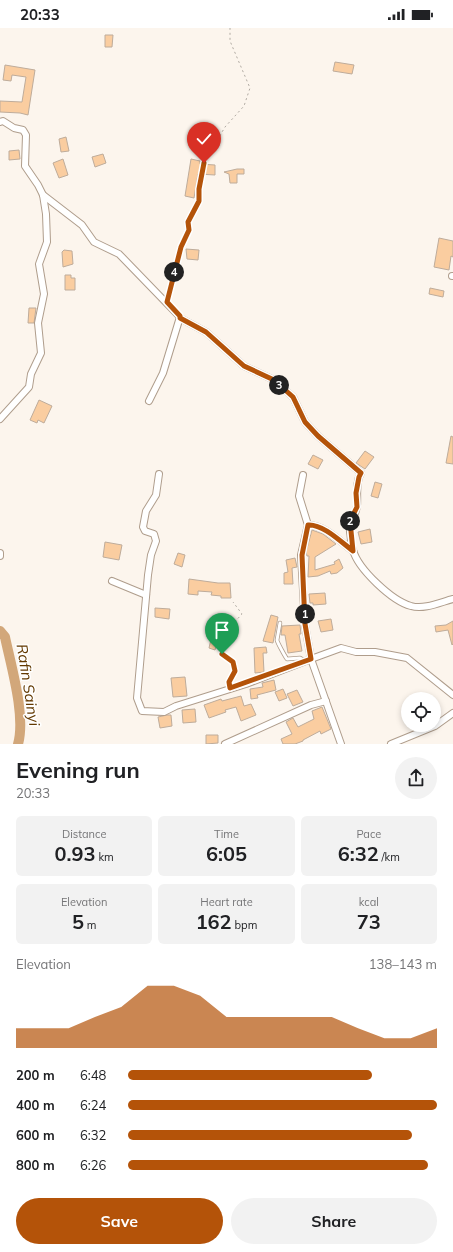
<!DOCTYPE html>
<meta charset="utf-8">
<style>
:root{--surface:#fff;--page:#f2f2f2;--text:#202124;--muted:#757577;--accent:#b45309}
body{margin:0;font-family:Mulish,sans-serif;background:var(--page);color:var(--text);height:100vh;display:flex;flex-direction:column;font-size:15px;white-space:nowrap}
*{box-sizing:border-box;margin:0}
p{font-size:13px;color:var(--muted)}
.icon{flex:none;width:22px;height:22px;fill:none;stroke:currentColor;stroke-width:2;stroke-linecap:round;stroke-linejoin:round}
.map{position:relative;height:716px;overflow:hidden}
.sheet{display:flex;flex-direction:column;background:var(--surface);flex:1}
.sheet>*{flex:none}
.controls{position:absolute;left:401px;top:664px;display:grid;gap:8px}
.controls a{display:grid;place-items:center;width:40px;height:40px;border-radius:50%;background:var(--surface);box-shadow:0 2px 6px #0003;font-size:20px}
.pin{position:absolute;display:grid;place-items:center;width:34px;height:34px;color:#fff;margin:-41px -17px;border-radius:50% 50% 50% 0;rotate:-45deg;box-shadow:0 0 4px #0007}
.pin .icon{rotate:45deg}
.km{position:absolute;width:20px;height:20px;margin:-10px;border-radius:50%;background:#222;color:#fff;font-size:11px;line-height:20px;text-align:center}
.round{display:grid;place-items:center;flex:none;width:42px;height:42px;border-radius:21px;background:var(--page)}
.headline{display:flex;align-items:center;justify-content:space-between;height:68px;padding:0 16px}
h1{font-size:22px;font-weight:700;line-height:30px}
.figures{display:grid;grid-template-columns:repeat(3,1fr);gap:6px;height:68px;padding:4px 16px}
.figures div{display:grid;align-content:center;border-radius:6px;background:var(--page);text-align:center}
.figures b{font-size:20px;font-weight:700}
.figures small{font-size:11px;font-weight:400}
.figures p{font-size:11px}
.chart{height:112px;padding:8px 16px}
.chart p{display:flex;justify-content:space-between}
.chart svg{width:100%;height:72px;margin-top:4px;fill:var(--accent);opacity:.7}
.action{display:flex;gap:8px;margin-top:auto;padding:8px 16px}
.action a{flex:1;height:46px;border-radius:24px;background:var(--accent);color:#fff;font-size:16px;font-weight:700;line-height:46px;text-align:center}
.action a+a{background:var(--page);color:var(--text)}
ul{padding:0 16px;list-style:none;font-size:13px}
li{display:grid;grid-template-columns:64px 48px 1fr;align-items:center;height:30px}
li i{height:10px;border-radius:5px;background:var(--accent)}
.status{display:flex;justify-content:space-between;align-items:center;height:28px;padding:0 20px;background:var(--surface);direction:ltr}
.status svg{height:11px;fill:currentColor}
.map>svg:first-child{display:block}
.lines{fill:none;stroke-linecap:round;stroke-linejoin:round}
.river{stroke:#d2a77a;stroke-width:10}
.building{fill:#facda0;stroke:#beac9b}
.service-casing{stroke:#af9d8c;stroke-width:4.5}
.minor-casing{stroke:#af9d8c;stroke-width:8}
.path{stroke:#b0aaa2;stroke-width:1;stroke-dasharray:2 3;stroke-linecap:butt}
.service{stroke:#fff;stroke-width:3}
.minor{stroke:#fff;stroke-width:6}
.route-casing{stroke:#fff;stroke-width:8}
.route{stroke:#b45309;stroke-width:5}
.labels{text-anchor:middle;stroke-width:3;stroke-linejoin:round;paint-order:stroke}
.water-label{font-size:15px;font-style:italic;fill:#633900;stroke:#fff}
</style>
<div class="status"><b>20:33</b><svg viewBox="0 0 49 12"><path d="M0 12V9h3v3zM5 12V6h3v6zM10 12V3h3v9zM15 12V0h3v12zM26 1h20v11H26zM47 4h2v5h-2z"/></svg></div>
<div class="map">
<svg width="453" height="716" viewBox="0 0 453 716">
<rect width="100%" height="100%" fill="#fcf5ed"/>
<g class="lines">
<path class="river" d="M0 603 5 609C11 638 26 688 18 716"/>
</g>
<g class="building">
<polygon points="105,7 113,7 112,19 105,19"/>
<polygon points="335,34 354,37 352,46 333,43"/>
<polygon points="5,37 35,42 28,87 20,85 0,84 0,73 22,74 26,49 12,47 11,53 3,52"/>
<polygon points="66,109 69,123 61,124 59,111"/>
<polygon points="19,122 20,131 9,132 9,123"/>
<polygon points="103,126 106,135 95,139 92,129"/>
<polygon points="63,131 68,147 59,150 53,135"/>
<polygon points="191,131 200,133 200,136 215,137 215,147 198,146 194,170 185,168"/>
<polygon points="237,141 244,141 244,146 237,146 237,155 230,155 229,146 224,144"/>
<polygon points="439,210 453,213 453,229 451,228 449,242 434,239"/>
<polygon points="186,221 199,222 198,232 187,231"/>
<polygon points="64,222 72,223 73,236 63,239 62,224"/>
<polygon points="65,247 71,247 71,250 75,250 75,262 65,262"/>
<polygon points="430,260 444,263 443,269 429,266"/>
<polygon points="29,280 36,280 34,295 28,295"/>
<polygon points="39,372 52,378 44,395 38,392 37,395 30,392"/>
<polygon points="451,408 453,409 453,436 446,435"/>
<polygon points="365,423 374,429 365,441 356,435"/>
<polygon points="313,427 323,432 318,441 308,436"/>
<polygon points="375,454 382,456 378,470 371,468"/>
<polygon points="370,501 372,514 361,516 358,504"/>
<polygon points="312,502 323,506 336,516 315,529 315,542 335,536 334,534 339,531 343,540 337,545 331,546 330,543 318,548 308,549 309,528 307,528 306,524"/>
<polygon points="105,514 122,517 119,532 103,529"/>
<polygon points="178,525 185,527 182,539 174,536"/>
<polygon points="295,530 297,539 292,540 293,556 284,556 284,545 288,544 286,532"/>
<polygon points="189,551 218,555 230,555 231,570 221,570 221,568 211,567 212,564 198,563 198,567 188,566"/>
<polygon points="325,565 326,576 313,577 313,575 310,575 309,566"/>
<polygon points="155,580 170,581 169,591 155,589"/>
<polygon points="271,587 278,589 273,615 263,613"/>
<polygon points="331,591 333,602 321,604 318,593"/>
<polygon points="453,593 453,616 452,617 448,602 436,604 435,598 446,597"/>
<polygon points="300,597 301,606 299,606 302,623 288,625 285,607 281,607 282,598"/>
<polygon points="212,607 219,609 215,622 209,620"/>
<polygon points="266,619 267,625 263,625 264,644 255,645 254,620"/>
<polygon points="185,649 187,668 173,669 171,650"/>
<polygon points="274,652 276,662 257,667 258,670 251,671 250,661 263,659 262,655"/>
<polygon points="283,661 287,670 279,673 275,664"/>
<polygon points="297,662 303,674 293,678 287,666"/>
<polygon points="241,668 244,678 251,676 256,687 241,693 236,679 225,682 226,684 209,690 204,677 221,671 222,673"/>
<polygon points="322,679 331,701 321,706 320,703 303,712 303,713 295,716 283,716 281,711 292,706 286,694 293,690 298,699 314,691 312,683"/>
<polygon points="195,681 196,694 183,695 182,682"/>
<polygon points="167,687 171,687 172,698 160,700 158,689"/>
<polygon points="206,707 218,707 218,715 206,716"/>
</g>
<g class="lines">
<defs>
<path id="service" d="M280 595 277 612C277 614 286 630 287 631L300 630 305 633"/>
<g id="minor">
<polyline points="0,94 3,93 14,100 23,102 26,107 25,138 38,157 43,167 46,186 47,214 39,236 44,266 38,295 41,325 31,346 29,359 0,391"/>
<polyline points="43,167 82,197 94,214 119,226 180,289 163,345 149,373"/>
<polyline points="452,248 453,248"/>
<path d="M180 290 206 304 244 338 274 352 293 369 305 394 318 408 361 445C355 455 358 467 357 478 356 488 349 492 350 504 351 510 351 517 353 522 358 541 392 573 411 578 424 582 441 574 453 571"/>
<polyline points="159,446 156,467 146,483 143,499 145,503 154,506 156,513 151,527 148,547 137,670 142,683 164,684 176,678 246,656 311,631 341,716"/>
<polyline points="303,447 299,468 308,497 301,527 305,597 311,631 341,620 356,624 375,624 407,630 453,667"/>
<path d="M308 497C323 496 341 514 353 523"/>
<polyline points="0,525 0,528"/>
<polyline points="112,553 146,567"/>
<polyline points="225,716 311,677 326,673"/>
<polyline points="391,716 435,698 453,685"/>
</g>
</defs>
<use href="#service" class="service-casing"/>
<use href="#minor" class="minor-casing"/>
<g class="path">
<polyline points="168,267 181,219 189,202 188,194 199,173 199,161 204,135 225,99 244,78 250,60 230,13 230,0"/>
<polyline points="229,654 235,643 233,634 222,626 231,598 242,586 233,574"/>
</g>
<use href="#service" class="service"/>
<use href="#minor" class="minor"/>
</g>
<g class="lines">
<defs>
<path id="route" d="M204 135 199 161V173L188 194 189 202 181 219 167 274 180 288V290L206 304 244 338 274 352 293 369 305 394 318 408 361 445 359 449 356 465 357 479 350 493 353 523C341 514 323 496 308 497L302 527 305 596 311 631 230 660 229 654 235 643 233 634 222 626"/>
</defs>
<use href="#route" class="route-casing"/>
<use href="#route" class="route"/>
</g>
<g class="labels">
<g class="water-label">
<text transform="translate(28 657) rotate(81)" y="5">Rafin Sainyi</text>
</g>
</g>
</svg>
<div class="controls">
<a><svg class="icon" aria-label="locate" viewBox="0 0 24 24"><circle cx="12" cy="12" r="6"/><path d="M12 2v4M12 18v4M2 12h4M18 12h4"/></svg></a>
</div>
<div class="pin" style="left:222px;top:626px;background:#1e9e55"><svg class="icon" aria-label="arrive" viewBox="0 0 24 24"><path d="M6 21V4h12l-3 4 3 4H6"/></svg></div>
<div class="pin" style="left:204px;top:135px;background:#d93025"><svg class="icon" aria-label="check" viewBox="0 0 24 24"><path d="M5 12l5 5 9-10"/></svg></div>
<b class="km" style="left:305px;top:586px">1</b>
<b class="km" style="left:350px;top:493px">2</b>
<b class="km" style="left:279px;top:357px">3</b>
<b class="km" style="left:174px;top:244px">4</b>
</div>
<section class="sheet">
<div class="headline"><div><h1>Evening run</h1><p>20:33</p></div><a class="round"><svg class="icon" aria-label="share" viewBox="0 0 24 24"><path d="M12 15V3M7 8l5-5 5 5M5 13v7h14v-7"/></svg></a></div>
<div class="figures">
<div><p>Distance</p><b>0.93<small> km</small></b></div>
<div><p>Time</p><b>6:05</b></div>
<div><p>Pace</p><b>6:32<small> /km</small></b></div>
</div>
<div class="figures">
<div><p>Elevation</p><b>5<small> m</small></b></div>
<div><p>Heart rate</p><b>162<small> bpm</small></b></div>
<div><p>kcal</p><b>73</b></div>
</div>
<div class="chart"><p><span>Elevation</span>138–143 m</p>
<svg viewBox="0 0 160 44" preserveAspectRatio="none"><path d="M0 44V32L10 32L20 32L30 25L40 19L50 6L60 6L70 12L80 25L90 25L100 25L110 25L120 25L130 32L140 38L150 38L160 32V44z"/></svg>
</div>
<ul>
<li><b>200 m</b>6:48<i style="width:79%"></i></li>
<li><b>400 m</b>6:24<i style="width:100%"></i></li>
<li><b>600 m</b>6:32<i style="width:92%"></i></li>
<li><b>800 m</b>6:26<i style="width:97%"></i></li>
</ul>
<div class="action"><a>Save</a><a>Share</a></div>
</section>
